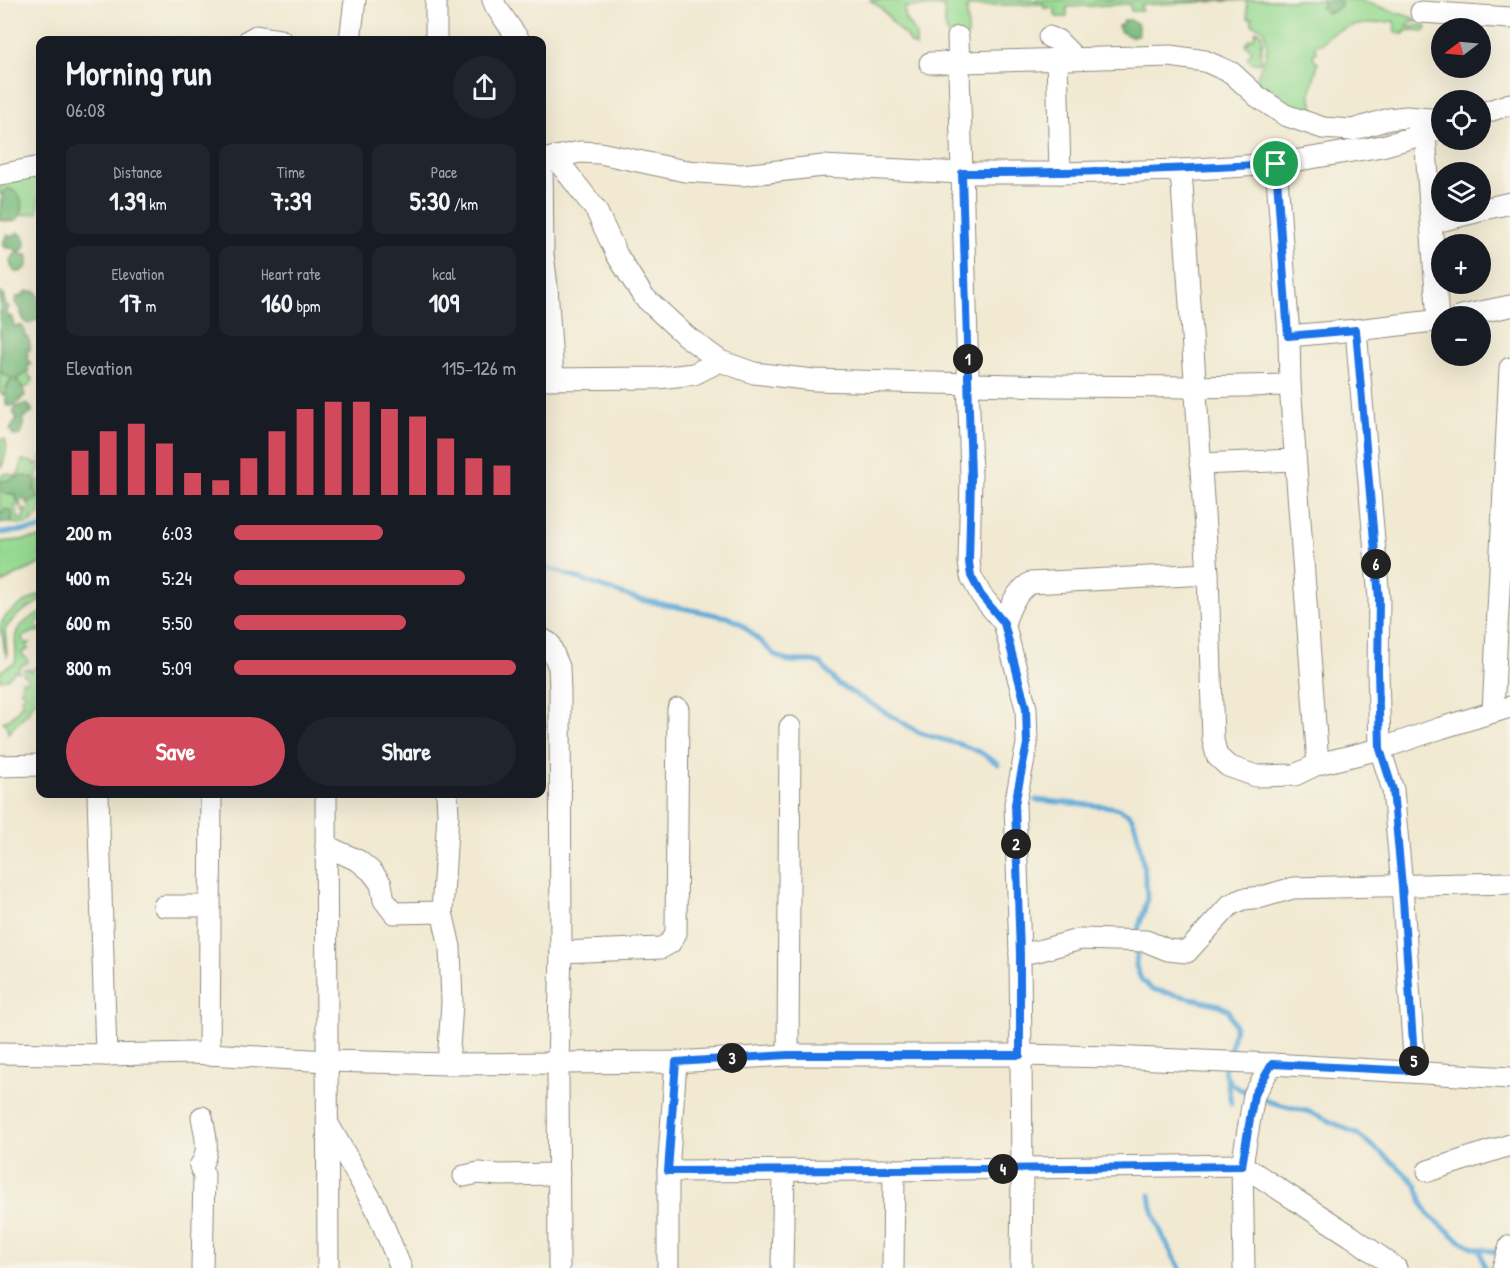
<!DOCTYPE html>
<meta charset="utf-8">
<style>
:root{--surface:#171b24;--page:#20242c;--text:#f1f3f6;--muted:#9ea1a6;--accent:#d1495b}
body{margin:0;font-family:"Patrick Hand",sans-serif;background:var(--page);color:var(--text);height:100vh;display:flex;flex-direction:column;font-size:22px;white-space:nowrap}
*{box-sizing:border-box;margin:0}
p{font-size:20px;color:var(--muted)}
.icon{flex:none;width:33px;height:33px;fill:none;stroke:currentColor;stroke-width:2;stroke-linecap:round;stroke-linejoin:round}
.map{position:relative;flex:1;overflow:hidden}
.details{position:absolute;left:36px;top:36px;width:510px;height:762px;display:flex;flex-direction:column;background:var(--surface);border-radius:12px;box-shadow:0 6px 24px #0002}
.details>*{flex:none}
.needle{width:39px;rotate:254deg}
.fabs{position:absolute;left:1431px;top:18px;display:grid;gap:12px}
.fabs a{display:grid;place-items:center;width:60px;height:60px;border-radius:50%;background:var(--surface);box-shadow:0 6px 24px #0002;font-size:30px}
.pin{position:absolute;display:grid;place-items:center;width:51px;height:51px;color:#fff;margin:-26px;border:3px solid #fff;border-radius:50%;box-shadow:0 2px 6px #0007}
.km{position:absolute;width:30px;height:30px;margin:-15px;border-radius:50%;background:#222;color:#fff;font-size:16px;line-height:30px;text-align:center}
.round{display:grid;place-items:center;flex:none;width:63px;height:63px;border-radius:32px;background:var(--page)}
.overview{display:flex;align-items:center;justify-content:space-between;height:102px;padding:0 30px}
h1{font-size:33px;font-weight:700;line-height:45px}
.figures{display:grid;grid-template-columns:repeat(3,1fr);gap:9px;height:102px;padding:6px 30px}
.figures div{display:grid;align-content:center;border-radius:12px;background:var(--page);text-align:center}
.figures b{font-size:26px;font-weight:700}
.figures small{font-size:16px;font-weight:400}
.figures p{font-size:16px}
.chart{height:168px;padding:12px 30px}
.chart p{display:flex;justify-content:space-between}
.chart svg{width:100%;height:108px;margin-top:6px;stroke:var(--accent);stroke-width:6}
.button{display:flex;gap:12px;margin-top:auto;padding:12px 30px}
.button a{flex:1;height:69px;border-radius:36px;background:var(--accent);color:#fff;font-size:24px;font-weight:700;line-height:69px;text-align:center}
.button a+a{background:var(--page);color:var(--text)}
ul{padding:0 30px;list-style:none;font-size:20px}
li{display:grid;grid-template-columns:96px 72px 1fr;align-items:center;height:45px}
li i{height:15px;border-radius:8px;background:var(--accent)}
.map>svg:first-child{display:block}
.green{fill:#96da91;stroke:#60825e;stroke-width:1.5}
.forest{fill:#78ba7b;stroke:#527253;stroke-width:1.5}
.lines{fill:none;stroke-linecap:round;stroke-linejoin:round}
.stream{stroke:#5faad7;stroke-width:5}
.minor-casing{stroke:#8e8a7e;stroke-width:23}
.minor{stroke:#fff;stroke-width:21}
.route-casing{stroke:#fff;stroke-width:12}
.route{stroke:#1a73e8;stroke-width:8}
</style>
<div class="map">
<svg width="1510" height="1268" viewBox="0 0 1510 1268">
<rect width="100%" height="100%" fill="#f7f3e8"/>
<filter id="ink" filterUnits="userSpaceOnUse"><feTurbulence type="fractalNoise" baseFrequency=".0167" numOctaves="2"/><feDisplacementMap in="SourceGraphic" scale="12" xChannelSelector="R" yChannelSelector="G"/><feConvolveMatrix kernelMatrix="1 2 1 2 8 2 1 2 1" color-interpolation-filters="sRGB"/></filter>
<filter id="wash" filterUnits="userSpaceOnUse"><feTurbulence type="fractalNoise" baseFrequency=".008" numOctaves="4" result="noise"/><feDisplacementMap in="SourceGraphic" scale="24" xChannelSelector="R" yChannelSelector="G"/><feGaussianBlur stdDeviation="1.35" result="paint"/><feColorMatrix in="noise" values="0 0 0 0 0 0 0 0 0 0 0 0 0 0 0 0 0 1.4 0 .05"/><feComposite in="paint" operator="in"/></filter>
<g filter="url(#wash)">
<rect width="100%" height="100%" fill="#f1e9d1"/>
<g class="green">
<path d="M870 0H1324L1325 6 1322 9 1338 0H1359L1419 20 1411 22 1407 26 1412 27 1420 25 1422 26H1426L1427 28 1425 31 1412 30 1405 31 1404 34 1396 33 1394 28 1395 25 1394 21C1370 24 1336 23 1321 44H1317L1315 47 1317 52 1313 55 1314 60 1318 63 1311 90V100L1314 109 1298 112 1259 89 1257 76 1266 55 1267 44 1264 29 1252 24V18H1248L1246 0 1142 5V11H1131L1130 4 1067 7V17H1057L1055 15V8H1044V4L967 6 968 35 952 48 945 25 944 6 905 7V19L916 34V47L913 44H910L906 36 899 30 882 9Z"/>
<path d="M1258 30 1262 35V38L1264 41 1263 43H1260L1262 47V50L1259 51 1261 54V61L1259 63C1253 63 1250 63 1247 57L1252 51 1246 45 1247 42H1249V39L1254 38 1256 31Z"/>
<polygon points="40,172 40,192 38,213 20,215 23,207 7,189 0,195 0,183"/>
<polygon points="0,372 6,375 27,373 33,380 29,386 23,388 19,383 9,382 6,388 6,396 0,393"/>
<path d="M0 439H5C8 449 5 458 2 467H0Z"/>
<path d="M40 456V469L38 471 36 476 38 480 40 481V488L38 494 40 499V515L38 514 37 517 33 516 32 518 34 521 25 524 7 523 12 521 0 512V490L2 492 15 493 16 498 21 505 19 507 16 504 14 505 19 519H22L24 516V512L21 510 24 508 26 511H29L30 506 27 503 34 501C34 492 39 484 32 477L21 476 0 482 1 476 6 473 16 476C20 473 22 465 22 460L33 462 35 465 40 462 39 457Z"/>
<polygon points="40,538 40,564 14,576 0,584 0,542"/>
<path d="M40 594V601C35 605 28 607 23 611 16 615 10 623 5 629L7 656C3 650 4 644 3 637 2 635 0 630 0 628 1 613 29 600 40 594Z"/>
<path d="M40 613V620L36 624V626L39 627 38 630H40V632L37 631 23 636 22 639 25 643H30L27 645 28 650 24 651 22 653 23 656 26 657 28 662 19 668V672L15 671 7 679 0 680V671L15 663C19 647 9 634 24 623 29 619 34 615 40 613Z"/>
<path d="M40 666V698L30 706 29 711 8 733 7 726 3 722 10 719 12 715C16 714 19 710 20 705H23L21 697 25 694 24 692 21 691 22 681H27V678L23 673 24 669H29L31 672 34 668Z"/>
</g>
<g class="forest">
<polygon points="1324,0 1338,0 1341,3 1341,6 1338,6 1335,11 1326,13 1321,7 1324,6 1322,2"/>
<polygon points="1124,20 1131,20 1132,22 1137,23 1139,33 1138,35 1134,35 1132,37 1121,32 1118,26 1122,24"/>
<path d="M8 188C11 190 14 191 17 193 24 200 24 216 15 221 11 223 4 220 0 220 0 208 0 194 8 188Z"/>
<path d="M18 232 24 237 25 240 24 249 19 251 22 255H27C29 258 28 266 25 269L20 272H15L11 266 10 260 18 251 13 248H6L3 243 7 235 13 237Z"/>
<path d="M31 291 37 292 39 297V320L33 321 29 324C24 323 20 313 21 309L18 307 15 302 17 297 22 296 25 292Z"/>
<path d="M0 293 3 294 4 297 3 300 5 301V304L9 307V308L6 309 9 318 12 316 14 321 13 324 15 326H22L26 333 24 336 28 337C29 341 31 346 30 350H27L28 359 31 365 27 366 29 371 17 379 15 377 10 378 0 372Z"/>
<path d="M12 380 18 381 23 388 25 396 22 397C20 404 14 406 7 406 4 397 4 388 12 380Z"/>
<path d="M25 404 28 405 32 409V413L23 418 24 425 21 435 14 436 10 430 17 419C16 414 10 414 16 407Z"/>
<path d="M21 476 32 477C36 482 37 485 34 490L38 494V498L34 501 29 502C26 499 22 499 18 502L16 498 15 494C9 494 4 494 0 490V482Z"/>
<polygon points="4,509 11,510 13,516 12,521 7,523 4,522 0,523 0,512 3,513"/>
</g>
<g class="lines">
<g class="stream">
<polyline points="0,533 40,529"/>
<polyline points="542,566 637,599 727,617 740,623 775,655 788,661 814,661 821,664 838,684 920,733 962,745 980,752 998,764"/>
<path d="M1036 800 1112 807C1119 809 1128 812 1132 818 1138 826 1147 886 1147 897 1146 912 1138 923 1137 937"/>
<polyline points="1137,947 1136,966 1141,979 1151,989 1219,1005 1228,1010 1235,1026 1229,1057"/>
<path d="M1225 1068 1224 1071C1229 1085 1236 1088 1249 1093"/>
<polyline points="1227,1080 1231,1103"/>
<polyline points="1258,1096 1270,1102 1310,1112 1357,1134 1397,1166 1417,1185 1422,1203 1428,1214 1459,1240 1475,1248 1502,1253"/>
<path d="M1150 1195C1152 1219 1168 1247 1180 1268"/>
<polyline points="1480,1250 1485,1268"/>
</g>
</g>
</g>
<g filter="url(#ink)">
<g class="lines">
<defs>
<g id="minor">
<polyline points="436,0 436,40"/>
<polyline points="493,0 496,7 519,40"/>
<polyline points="1421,12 1510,18"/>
<polyline points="958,37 971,477 969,562 971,576 981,595 1004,623 1026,708 1027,744 1015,804 1020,954 1022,1168 1021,1268"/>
<polyline points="1049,37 1057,40 1075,58"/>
<polyline points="249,40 256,36 281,40"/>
<polyline points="350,40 355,0"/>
<polyline points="1057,58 1060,173"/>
<polyline points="930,63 1170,56 1205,61 1232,73 1258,97 1285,115 1323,128 1352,130 1389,119 1406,117 1442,120"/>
<polyline points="1480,114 1510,104"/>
<polyline points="1425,134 1438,321"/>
<polyline points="555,157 596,210 617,255 643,296 686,336 720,361 754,373 813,380 1053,386 1195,387 1290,385"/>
<polyline points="542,160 580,152 600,153 685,171 742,175 823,166 962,173 1060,173 1181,170 1276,164 1382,146 1425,134 1442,128"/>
<polyline points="542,160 543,254 547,287 553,378"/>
<polyline points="1276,164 1289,336 1290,385 1318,764"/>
<polyline points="1181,170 1208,574 1213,740 1217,756 1228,766 1256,776 1295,775 1318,764 1380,749 1441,728 1510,707"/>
<polyline points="0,175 40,167"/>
<polyline points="1480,210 1510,203"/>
<polyline points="1431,223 1476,212"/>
<polyline points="1461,316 1510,306"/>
<polyline points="1356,330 1379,599 1378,670 1380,749 1393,790 1402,886 1415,1071"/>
<polyline points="1289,336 1356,330 1442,320"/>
<polyline points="542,379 658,378 694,374 720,361"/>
<polyline points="1200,464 1295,460"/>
<path d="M1004 623C1011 605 1014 595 1030 583L1208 574"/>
<polyline points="542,639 549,643 559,667 560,692 561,952 558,1063 559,1268"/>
<polyline points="1493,712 1510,368"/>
<polyline points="0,766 40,765"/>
<polyline points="98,794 106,1055"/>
<polyline points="326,794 328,1268"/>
<polyline points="447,794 448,814 442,912 450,947 452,1003 448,1064"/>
<polyline points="326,846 359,861 372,872 381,884 384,900 394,913 442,912"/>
<polyline points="164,906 210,906"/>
<polyline points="561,952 661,948 670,943 676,933 678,709"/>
<polyline points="1020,954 1038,951 1081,939 1146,941 1168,950 1187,952 1230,905 1243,899 1262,897 1293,888 1510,883"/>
<polyline points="0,1053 106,1055 193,1053 327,1061 448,1064 676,1062 788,1055 1020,1055 1110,1057 1272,1064 1510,1078"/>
<polyline points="209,1055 211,794"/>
<polyline points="788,1055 790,727"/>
<path d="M202 1117C205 1134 211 1152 200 1166L204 1175 202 1268"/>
<polyline points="328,1124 376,1208 401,1268"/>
<polyline points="668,1171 894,1170 1242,1165 1351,1236 1396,1268"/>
<polyline points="1428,1171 1510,1145"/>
<polyline points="464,1176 479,1173 499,1175 559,1174"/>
<polyline points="668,1268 668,1171 676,1062"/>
<polyline points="782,1268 784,1171"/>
<polyline points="893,1268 894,1170"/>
<polyline points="1244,1268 1242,1165 1254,1095 1272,1064"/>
<polyline points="1503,1268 1510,1246"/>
</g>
</defs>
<use href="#minor" class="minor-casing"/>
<use href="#minor" class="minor"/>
</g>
</g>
<g class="lines" filter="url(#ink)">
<defs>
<path id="route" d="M1276 164 1288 336 1356 330 1379 599 1378 670 1380 749 1393 790 1402 886 1415 1071 1272 1064 1254 1095 1242 1166 894 1170 668 1171 676 1062 788 1055H1020V954L1015 804 1027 744 1026 708 1004 623 981 595 971 576 969 562 971 477 962 173C1067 173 1171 170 1276 164Z"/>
</defs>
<use href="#route" class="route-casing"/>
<use href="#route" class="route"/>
</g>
</svg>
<div class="fabs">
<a><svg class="needle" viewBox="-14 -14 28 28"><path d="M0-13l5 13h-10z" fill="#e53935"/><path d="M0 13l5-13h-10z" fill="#9ea1a6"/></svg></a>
<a><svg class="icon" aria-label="locate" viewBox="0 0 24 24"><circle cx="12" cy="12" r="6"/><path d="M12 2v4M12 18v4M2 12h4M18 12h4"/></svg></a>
<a><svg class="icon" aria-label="layers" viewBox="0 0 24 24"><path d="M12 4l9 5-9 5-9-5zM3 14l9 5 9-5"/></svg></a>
<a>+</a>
<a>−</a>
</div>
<div class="pin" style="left:1276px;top:164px;background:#1e9e55"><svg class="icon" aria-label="arrive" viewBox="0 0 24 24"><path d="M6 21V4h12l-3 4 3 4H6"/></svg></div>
<b class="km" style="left:968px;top:359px">1</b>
<b class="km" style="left:1016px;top:844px">2</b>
<b class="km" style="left:732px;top:1058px">3</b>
<b class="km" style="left:1003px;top:1169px">4</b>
<b class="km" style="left:1414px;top:1061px">5</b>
<b class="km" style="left:1376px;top:564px">6</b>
<section class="details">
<div class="overview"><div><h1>Morning run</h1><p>06:08</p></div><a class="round"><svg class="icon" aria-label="share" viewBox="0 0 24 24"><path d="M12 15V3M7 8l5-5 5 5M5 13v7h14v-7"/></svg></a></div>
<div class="figures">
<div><p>Distance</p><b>1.39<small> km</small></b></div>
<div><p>Time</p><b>7:39</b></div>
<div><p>Pace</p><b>5:30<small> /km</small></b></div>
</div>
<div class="figures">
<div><p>Elevation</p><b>17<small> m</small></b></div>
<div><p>Heart rate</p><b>160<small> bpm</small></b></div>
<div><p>kcal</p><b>109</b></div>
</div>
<div class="chart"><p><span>Elevation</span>115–126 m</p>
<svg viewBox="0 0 160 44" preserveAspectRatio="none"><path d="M5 44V26M15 44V18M25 44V15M35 44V23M45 44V35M55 44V38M65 44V29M75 44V18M85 44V9M95 44V6M105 44V6M115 44V9M125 44V12M135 44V21M145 44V29M155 44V32"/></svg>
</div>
<ul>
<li><b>200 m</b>6:03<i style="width:53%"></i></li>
<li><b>400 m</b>5:24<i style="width:82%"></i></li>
<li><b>600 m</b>5:50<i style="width:61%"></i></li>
<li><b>800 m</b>5:09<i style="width:100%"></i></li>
</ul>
<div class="button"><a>Save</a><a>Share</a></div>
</section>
</div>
